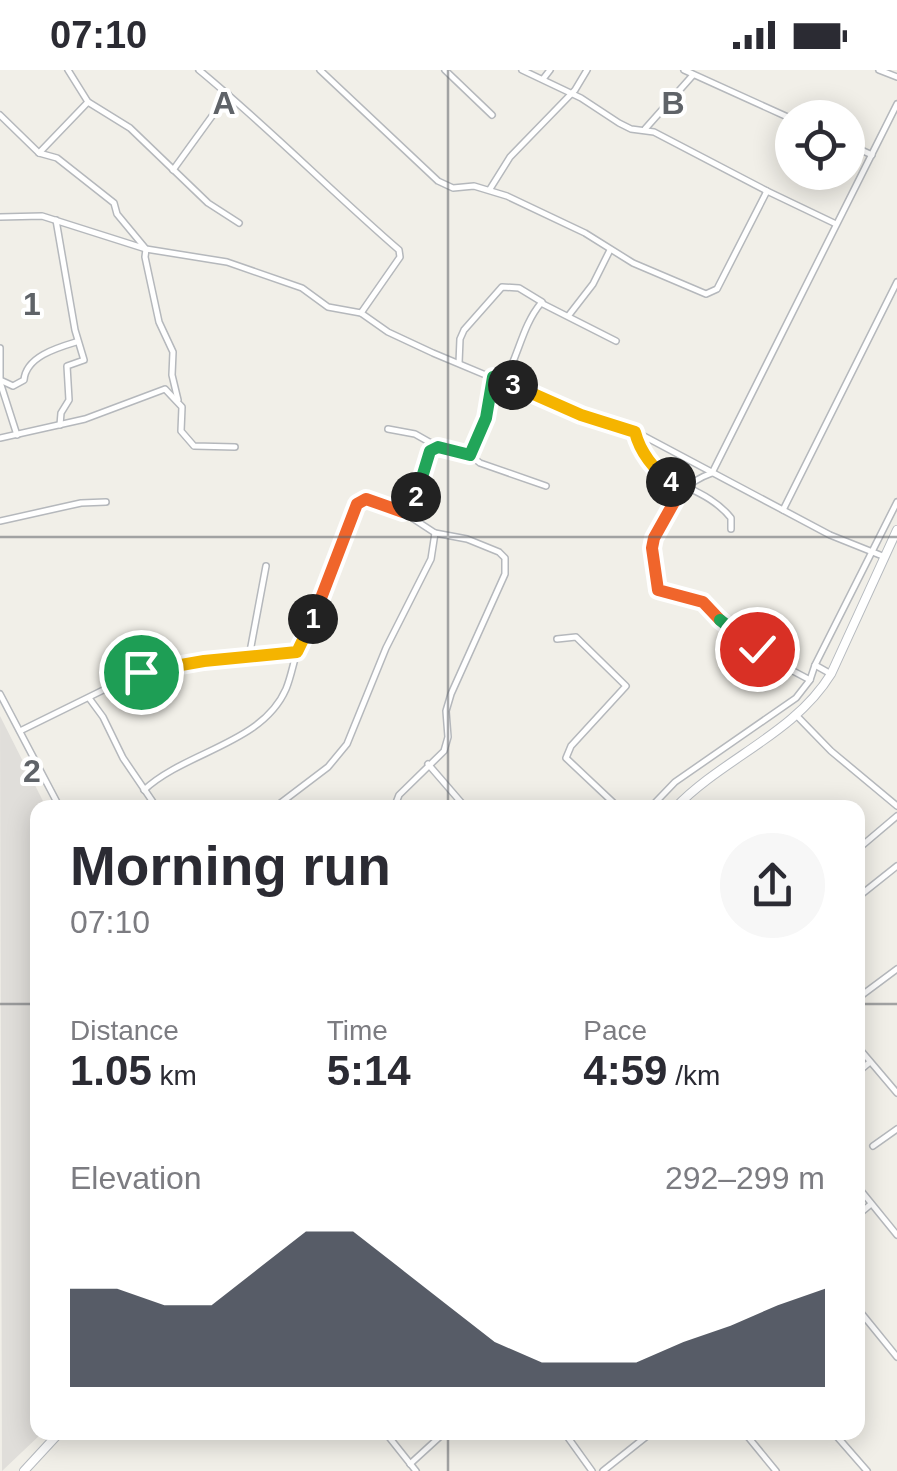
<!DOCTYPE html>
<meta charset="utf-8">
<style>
:root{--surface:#fff;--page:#f7f7f7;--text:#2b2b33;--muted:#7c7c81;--accent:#111827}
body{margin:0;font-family:Helvetica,sans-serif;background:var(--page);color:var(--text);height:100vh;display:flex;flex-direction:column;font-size:38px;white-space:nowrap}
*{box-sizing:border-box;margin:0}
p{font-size:32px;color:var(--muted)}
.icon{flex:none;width:55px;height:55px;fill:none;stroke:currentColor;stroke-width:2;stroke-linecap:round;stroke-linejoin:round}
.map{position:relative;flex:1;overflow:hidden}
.drawer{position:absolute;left:30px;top:730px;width:835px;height:640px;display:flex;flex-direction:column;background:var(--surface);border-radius:20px;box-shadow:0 5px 25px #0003}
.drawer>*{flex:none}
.controls{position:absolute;left:775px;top:30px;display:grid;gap:20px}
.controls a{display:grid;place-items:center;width:90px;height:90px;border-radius:50%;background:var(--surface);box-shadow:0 5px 25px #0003;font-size:50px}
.pin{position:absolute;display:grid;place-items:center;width:85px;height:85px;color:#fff;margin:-42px;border:5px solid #fff;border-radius:50%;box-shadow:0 2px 10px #0007}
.km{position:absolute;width:50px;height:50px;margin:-25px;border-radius:50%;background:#222;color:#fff;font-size:28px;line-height:50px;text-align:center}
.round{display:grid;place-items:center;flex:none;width:105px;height:105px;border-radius:52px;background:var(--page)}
.overview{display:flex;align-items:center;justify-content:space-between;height:170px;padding:0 40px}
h1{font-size:55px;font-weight:700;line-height:75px}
.stats{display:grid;grid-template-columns:repeat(3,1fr);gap:15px;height:170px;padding:10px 40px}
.stats div{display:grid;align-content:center}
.stats b{font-size:42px;font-weight:700}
.stats small{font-size:28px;font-weight:400}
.stats p{font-size:28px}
.chart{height:280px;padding:20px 40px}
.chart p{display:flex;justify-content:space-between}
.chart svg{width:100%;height:180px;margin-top:10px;fill:var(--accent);opacity:.7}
.status{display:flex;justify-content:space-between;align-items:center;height:70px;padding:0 50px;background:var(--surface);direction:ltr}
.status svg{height:28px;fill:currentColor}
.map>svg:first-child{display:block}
.industrial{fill:#e0deda}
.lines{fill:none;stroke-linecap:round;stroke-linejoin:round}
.street-casing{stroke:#b5b8bc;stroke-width:8}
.secondary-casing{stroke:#b6babf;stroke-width:10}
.street{stroke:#fff;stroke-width:5}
.secondary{stroke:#fff;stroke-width:8}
.split-1-casing{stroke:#fff;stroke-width:20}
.split-2-casing{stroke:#fff;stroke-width:20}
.split-3-casing{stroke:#fff;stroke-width:20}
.split-4-casing{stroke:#fff;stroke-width:20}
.split-5-casing{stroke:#fff;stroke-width:20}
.split-6-casing{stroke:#fff;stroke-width:20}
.split-1{stroke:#f5b400;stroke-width:12}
.split-2{stroke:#f0652b;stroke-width:12}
.split-3{stroke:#22a559;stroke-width:12}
.split-4{stroke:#f5b400;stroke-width:12}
.split-5{stroke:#f0652b;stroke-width:12}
.split-6{stroke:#22a559;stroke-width:12}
.grid{fill:none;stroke:#5f6368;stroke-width:2.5;stroke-opacity:0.55}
.grid-label{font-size:32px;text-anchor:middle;font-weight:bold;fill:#5f6368;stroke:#fff;stroke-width:8;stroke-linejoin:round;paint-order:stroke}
</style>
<div class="status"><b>07:10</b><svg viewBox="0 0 49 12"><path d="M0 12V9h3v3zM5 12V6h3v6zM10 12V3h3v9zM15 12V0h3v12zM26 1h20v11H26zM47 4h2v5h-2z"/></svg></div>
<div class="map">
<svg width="897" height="1401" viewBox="0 0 897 1401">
<rect width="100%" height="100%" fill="#f1efe8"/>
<polygon class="industrial" points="0,646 46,737 38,738 38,1362 42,1363 2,1401"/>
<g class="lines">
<defs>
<g id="street">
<polyline points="68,0 88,32 130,58 208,133 239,153"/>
<path d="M199 0C268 57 331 121 399 180L400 187 361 243"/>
<polyline points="320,0 438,111 453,118 474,116 507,126 585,163 633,193 706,224 717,219 767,121 836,154"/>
<polyline points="445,0 492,45"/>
<polyline points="522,0 581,28 619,53 631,59 654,62 767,121"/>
<polyline points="684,0 792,49"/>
<polyline points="879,0 897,7"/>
<polyline points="543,9 550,0"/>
<polyline points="0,45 39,83 88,32"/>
<polyline points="645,59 693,5"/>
<polyline points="848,74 872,85"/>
<polyline points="39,83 57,88 114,133 117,144 146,179 145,187 159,252 173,282 172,305 178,330"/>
<polyline points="173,100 228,24"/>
<polyline points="490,119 510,87 575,20 587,0"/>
<polyline points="0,147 42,146 146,179 227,192 302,218 328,237 361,243 388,262 433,283 581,345 640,364 830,465 885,487"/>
<polyline points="56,150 75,260 84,290 67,296 69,330 61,343 60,355"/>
<polyline points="569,245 593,214 610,180"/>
<polyline points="0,278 0,308"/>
<polyline points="459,293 460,269 464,260 502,217 519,218 542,232"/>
<path d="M0 310 13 316 24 310C26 287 56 278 76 272"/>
<path d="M504 311C519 285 522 256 541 233L616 271"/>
<polyline points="0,312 17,365"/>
<polyline points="388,359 415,364 438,377 470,385 480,393 546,416"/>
<path d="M635 362C648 419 700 409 731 448V459"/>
<polyline points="0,368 85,349 165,319 182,337 181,361 194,376 235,377"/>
<polyline points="470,385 486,348 493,307"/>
<polyline points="783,440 897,212"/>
<polyline points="405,441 414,432 427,384 438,377"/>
<polyline points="0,451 81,433 106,432"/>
<polyline points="557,569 576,567 626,616 571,676 566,688 619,738"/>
<polyline points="249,587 266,496"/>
<path d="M815 595 810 610 761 584 703 532 660 523C643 476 663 420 712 403L897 34"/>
<polyline points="831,604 815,595 897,432"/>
<polyline points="0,624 60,738"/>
<polyline points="89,628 103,647 123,688 157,738"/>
<polyline points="796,645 831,681 897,736"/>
<polyline points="20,661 150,597 297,582"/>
<polyline points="428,694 466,738"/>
<path d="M144 720C186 681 262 674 286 619 291 607 293 594 297 582 303 568 311 554 318 540 329 515 343 439 366 429L403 442 435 463"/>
<polyline points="274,738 328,697 347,674 386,578 431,489 435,463 467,469 499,482 505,488 505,504 451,624 446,641 448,667 444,681 399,725 394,738"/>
<polyline points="650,738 675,712 796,628 810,610"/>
<polyline points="858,779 897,746"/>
<polyline points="858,827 897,796"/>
<polyline points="858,928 897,899"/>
<polyline points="858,977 897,1023"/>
<polyline points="858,1002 870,992"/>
<polyline points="873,1076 897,1059"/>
<polyline points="858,1117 897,1165"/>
<polyline points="858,1145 871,1134"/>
<polyline points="858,1239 897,1287"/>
<polyline points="385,1362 416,1401"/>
<polyline points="564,1362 592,1401"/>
<polyline points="744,1362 776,1401"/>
<polyline points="833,1362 867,1401"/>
<polyline points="410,1394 445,1362"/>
<polyline points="603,1401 652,1362"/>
</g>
<g id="secondary">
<path d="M675 738C723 688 794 664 831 604L897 460"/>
<polyline points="24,1401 60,1362"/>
</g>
</defs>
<use href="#street" class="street-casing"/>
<use href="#secondary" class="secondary-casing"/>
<use href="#street" class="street"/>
<use href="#secondary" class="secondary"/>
</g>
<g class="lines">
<defs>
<polyline id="split-1" points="141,602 204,591 297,582 313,549"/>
<polyline id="split-2" points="313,549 357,434 366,429 403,442 412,436 416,427"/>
<polyline id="split-3" points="416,427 430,381 438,377 470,385 486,348 493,307 513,315"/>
<path id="split-4" d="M513 315 581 345 635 362C640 382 654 400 671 412"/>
<polyline id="split-5" points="671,412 682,418 654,468 652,478 658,520 703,532 720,550"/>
<polyline id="split-6" points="720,550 757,579"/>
</defs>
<use href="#split-1" class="split-1-casing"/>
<use href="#split-2" class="split-2-casing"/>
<use href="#split-3" class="split-3-casing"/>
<use href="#split-4" class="split-4-casing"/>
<use href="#split-5" class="split-5-casing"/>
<use href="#split-6" class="split-6-casing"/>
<use href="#split-1" class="split-1"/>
<use href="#split-2" class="split-2"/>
<use href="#split-3" class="split-3"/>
<use href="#split-4" class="split-4"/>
<use href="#split-5" class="split-5"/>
<use href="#split-6" class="split-6"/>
</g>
<path class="grid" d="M448 0V738M0 467H897M0 934H38M858 934H897M448 1362V1401"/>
<g class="grid-label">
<text x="224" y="44">A</text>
<text x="673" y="44">B</text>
<text x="32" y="245">1</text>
<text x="32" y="712">2</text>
</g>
</svg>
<div class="controls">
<a><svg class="icon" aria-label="locate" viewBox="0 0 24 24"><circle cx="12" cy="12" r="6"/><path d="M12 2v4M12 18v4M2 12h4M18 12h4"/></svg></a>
</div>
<div class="pin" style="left:141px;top:602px;background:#1e9e55"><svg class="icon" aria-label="arrive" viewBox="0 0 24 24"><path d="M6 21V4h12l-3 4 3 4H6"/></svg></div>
<div class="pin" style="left:757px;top:579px;background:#d93025"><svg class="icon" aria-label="check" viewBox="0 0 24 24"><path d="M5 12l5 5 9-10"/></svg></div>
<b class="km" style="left:313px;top:549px">1</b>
<b class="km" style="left:416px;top:427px">2</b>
<b class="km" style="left:513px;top:315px">3</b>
<b class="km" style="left:671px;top:412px">4</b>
<section class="drawer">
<div class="overview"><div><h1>Morning run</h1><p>07:10</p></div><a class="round"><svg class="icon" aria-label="share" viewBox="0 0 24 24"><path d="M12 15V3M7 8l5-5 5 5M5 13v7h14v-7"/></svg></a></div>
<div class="stats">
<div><p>Distance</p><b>1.05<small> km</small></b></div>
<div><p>Time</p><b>5:14</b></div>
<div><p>Pace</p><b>4:59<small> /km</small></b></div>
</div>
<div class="chart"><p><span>Elevation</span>292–299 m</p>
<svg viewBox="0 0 160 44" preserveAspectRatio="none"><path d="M0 44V20L10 20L20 24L30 24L40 15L50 6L60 6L70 15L80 24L90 33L100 38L110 38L120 38L130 33L140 29L150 24L160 20V44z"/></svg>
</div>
</section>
</div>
